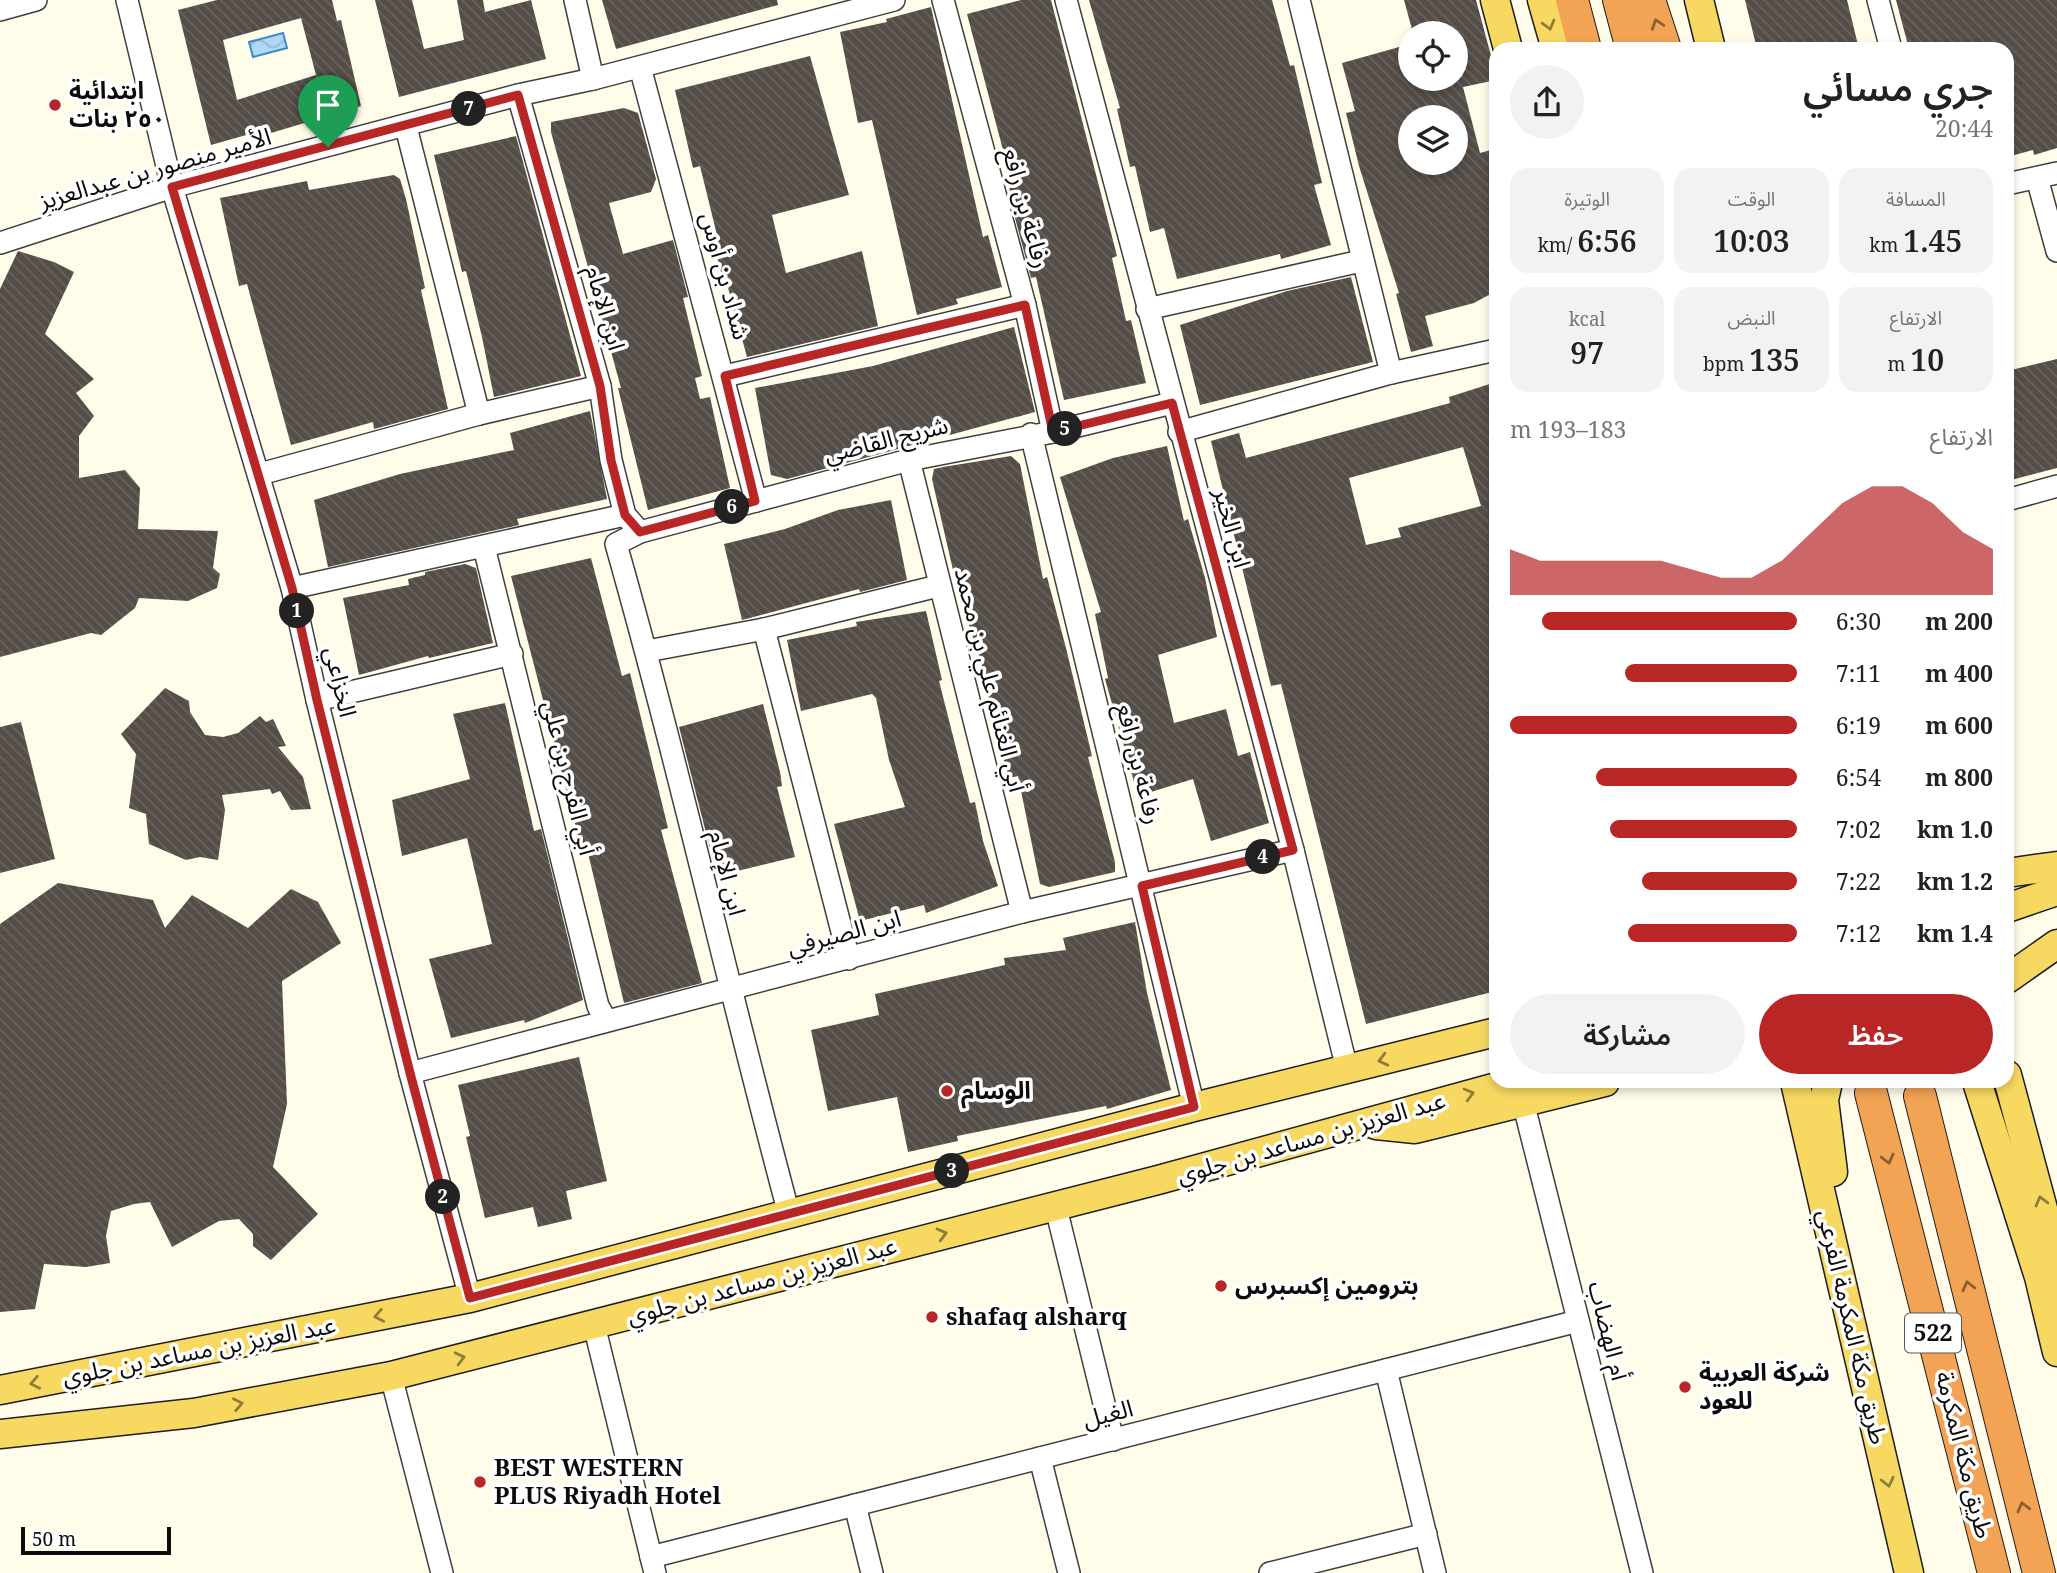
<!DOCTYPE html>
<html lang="ar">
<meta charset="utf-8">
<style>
:root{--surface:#fff;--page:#f2f2f2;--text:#222;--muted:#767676;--accent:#b92626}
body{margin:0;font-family:"Noto Serif","Noto Sans Arabic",serif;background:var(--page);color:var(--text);direction:rtl;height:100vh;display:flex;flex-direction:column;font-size:26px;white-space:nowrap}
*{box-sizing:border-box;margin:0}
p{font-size:23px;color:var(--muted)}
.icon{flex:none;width:38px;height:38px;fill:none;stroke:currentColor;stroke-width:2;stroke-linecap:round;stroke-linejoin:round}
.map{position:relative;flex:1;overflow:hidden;direction:ltr}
.sheet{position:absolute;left:1489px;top:42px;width:525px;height:1046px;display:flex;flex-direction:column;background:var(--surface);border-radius:21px;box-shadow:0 4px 10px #0003;direction:rtl}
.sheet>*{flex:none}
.controls{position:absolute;left:1398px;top:21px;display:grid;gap:14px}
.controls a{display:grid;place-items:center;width:70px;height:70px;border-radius:50%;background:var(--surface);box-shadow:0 4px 10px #0003;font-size:35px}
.scale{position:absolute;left:21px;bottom:18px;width:150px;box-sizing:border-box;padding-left:7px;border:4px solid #0c0c0c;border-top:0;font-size:19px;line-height:24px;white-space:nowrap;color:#0c0c0c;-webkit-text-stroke:5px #fff;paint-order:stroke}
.pin{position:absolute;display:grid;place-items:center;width:60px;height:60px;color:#fff;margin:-72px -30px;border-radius:50% 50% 50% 0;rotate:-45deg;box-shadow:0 0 7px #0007}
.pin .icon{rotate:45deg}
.km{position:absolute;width:35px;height:35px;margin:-18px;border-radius:50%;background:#222;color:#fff;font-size:19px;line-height:35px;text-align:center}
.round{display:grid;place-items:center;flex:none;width:74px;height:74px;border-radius:37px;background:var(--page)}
.head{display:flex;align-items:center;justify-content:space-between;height:119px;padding:0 21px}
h1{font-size:38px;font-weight:600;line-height:52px}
.stats{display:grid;grid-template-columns:repeat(3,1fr);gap:10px;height:119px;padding:7px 21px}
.stats div{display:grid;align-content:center;border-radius:18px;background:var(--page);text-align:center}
.stats b{font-size:30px;font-weight:600}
.stats small{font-size:19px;font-weight:400}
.stats p{font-size:19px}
.chart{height:196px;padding:14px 21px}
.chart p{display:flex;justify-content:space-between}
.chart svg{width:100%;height:126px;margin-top:7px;fill:var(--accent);opacity:.7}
.cta{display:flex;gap:14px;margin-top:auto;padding:14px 21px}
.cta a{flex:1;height:80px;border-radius:42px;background:var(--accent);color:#fff;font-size:28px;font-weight:600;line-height:80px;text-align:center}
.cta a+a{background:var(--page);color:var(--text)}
ul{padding:0 21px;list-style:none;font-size:23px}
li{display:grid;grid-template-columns:112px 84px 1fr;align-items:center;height:52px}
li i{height:18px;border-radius:9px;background:var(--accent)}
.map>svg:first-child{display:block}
.water{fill:url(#water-waves);stroke:#388acb;stroke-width:2}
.building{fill:url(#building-back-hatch);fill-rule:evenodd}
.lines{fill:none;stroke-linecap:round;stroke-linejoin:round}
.minor-casing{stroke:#3f3f3f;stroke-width:24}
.major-casing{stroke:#1d1d1d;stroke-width:31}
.highway-casing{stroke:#1d1d1d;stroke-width:34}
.minor{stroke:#fff;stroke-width:21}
.major{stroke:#f7d962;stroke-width:28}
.highway{stroke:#f3a354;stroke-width:32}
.oneway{stroke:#8b5f34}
.oneway2{stroke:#8d7d3b}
.route-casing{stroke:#fff;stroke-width:14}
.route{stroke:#b92626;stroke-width:9}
.poi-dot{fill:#b92626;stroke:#fff;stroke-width:2.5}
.labels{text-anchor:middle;stroke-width:7;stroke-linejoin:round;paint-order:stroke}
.shield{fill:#fff;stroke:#555;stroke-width:2}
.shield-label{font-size:23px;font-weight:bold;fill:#0c0c0c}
.poi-label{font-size:24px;font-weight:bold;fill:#0c0c0c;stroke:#fff;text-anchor:start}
.street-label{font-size:24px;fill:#0c0c0c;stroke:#fff}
</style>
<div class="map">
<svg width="2057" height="1573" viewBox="0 0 2057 1573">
<defs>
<pattern id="water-waves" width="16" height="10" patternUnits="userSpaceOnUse" patternTransform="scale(1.75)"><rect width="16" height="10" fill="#b0d8f5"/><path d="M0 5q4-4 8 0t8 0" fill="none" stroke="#96b8d1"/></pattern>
<pattern id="building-back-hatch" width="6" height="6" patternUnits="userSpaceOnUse" patternTransform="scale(1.75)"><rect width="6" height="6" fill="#544d48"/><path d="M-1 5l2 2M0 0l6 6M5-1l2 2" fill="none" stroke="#68625e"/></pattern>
</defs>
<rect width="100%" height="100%" fill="#fffcea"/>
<polygon class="water" points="283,33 287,48 253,57 249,42"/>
<g class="building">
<path d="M217 0H332L337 21 341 20 361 106 261 136 260 131 211 145 178 10ZM301 18 316 75 237 100 223 40Z"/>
<polygon points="375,0 412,0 424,49 464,40 457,0 483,0 485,12 531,0 546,59 399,97"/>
<polygon points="602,0 777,0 778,5 616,49"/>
<polygon points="1021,0 1051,0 1117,256 1112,258 1126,321 1131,320 1146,383 1064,400 1036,277 1031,278 1014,214 1003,150 967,14"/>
<polygon points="1089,0 1272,0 1290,66 1294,65 1322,183 1314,185 1331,245 1281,259 1280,254 1177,279 1164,228 1150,232 1135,166 1130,167 1117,109 1120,108"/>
<path d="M1404 0H1476L1496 74V80L1463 87 1480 153 1491 150 1496 170V291L1474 303 1425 316 1433 346 1411 352 1396 294 1399 293 1359 166 1346 113 1355 111 1342 63 1410 44V79H1456V33H1413ZM1410 117H1456V163H1428L1410 167Z"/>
<polygon points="1745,0 1847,0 1859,49 1757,49"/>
<polygon points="1896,0 2057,0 2057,148 2034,155 2033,150 2007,157 2007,49 1909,49"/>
<polygon points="931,7 983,237 988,235 1002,287 956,299 958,304 917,315 872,120 858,123 840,32 887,22 886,19"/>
<polygon points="810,56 849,195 772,215 786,273 862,251 878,326 747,357 727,284 724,284 712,236 717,235 700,166 693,168 675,90"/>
<polygon points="624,108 638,113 656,179 651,192 609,203 623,254 673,240 688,297 683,298 702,376 695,378 700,399 710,397 730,488 648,510 618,388 621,388 551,132 551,122"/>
<polygon points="516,136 581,376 494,397 482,337 466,271 462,272 434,155"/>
<polygon points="394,175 400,179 406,199 425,288 421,290 448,409 374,429 373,422 291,445 247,284 239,286 220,198 307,181 309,190"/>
<polygon points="18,251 54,262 74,272 45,334 94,379 76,393 94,416 79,436 79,478 125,470 140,488 138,529 218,531 213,568 220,574 217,588 188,601 139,598 135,608 101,635 91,633 0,657 0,289"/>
<polygon points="1351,277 1373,362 1200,405 1180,325 1287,291"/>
<polygon points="1014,327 1035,412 787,479 771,475 755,388 873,366"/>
<polygon points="2057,359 2057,468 2007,481 2007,371"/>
<path d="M1496 382V991L1366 1024 1281 684 1271 686 1211 441 1239 433 1246 458 1450 403 1449 397ZM1463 447 1481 506 1398 528 1401 537 1366 545 1349 478Z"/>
<polygon points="590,411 607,499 517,519 519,525 328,567 314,500 400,474 514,450 510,433"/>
<polygon points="1167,446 1184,521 1188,519 1205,578 1217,637 1158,655 1174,723 1226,709 1238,756 1250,752 1269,823 1211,841 1193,779 1138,796 1105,679 1108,678 1095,614 1101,612 1060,477 1113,458"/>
<polygon points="1011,456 1020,464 1043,579 1047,577 1066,648 1092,756 1088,757 1115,862 1115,872 1049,887 1040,884 1018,776 1009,778 993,723 981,661 959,596 932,479 934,469 943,467"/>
<polygon points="891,500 907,580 860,592 859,589 742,620 724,544 785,529 838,510"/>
<polygon points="591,558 622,676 630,673 668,828 661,830 702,983 624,1003 587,849 582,851 511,576"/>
<polygon points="465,564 476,568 493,643 429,658 428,656 359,675 343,598 409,585 408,579 425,575 425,572"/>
<polygon points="926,611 942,680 939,681 970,803 975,802 983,841 998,886 926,913 924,905 860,921 834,824 905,807 889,760 876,698 872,694 801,711 787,640 857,626 856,622"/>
<polygon points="165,688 189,701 190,712 205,735 223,737 238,733 260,716 266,722 273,719 286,746 278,747 303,777 311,809 291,810 280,791 272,794 270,789 222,795 225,810 218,860 200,857 186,860 149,844 146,814 129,808 136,754 121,734"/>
<polygon points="505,703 534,831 541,829 583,1000 525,1023 524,1020 451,1038 429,959 492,944 467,838 402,856 392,800 470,779 453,714"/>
<polygon points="763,704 780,772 782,786 777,787 795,857 717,876 679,727"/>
<polygon points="21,722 55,859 0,873 0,727"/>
<polygon points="58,883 153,900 165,928 192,895 248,928 291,889 318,902 341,943 282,981 287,1104 273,1167 318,1214 271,1260 253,1246 253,1234 239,1219 219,1221 172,1247 150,1202 134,1204 111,1211 106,1236 110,1263 86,1267 44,1264 35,1309 0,1312 0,924"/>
<polygon points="1135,922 1147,993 1171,1090 1107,1109 1106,1106 957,1136 958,1141 908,1152 897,1097 828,1111 811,1030 879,1015 875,994 1005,965 1004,958 1066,950 1063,938"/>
<polygon points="579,1057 607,1181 566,1191 572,1219 538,1227 533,1207 485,1218 466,1137 470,1136 458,1085"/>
</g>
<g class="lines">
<defs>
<g id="minor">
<polyline points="127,0 172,187 292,588 317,700 410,1073 470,1298"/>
<polyline points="575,0 593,79"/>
<polyline points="943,0 1025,305 1053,432"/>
<polyline points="1066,0 1293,850 1347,1069"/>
<polyline points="1299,0 1391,373"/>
<polyline points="1878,0 1891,49"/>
<polyline points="0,10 36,0"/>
<polyline points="640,67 756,501"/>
<polyline points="518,95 600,386 611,460 625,515 640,532"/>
<polyline points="406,127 479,414"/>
<polyline points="2037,178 2057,251"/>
<polyline points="2007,184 2057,173"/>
<polyline points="0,243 172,187 518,95 593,79 894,0"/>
<polyline points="1147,309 1361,261"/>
<polyline points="725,376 1025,305"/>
<polyline points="1179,432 1391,373 1496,350"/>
<polyline points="1031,434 1194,1107"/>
<polyline points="909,460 1022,912"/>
<polyline points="260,474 479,414 600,386"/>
<polyline points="2007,500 2057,486"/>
<polyline points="484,547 598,1006 606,1020"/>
<polyline points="292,588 625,515"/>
<polyline points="764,629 849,959"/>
<polyline points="647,651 764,629 938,586"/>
<polyline points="317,700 512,654"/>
<polyline points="410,1073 1022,912 1293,850"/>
<polyline points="1523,1102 1642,1573"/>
<polyline points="1055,1204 1113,1440"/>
<path d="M789 1214C729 991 679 766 616 544L640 532 909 460 1053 432 1172 403"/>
<polyline points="594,1325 655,1573"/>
<polyline points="1386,1370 1435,1573"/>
<polyline points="391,1376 442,1573"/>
<polyline points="1040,1458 1069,1573"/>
<polyline points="855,1505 872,1573"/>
<polyline points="651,1557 1578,1321"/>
<polyline points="1270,1573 1426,1534"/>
</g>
<g id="major">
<polyline points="1495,0 1508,49"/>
<polyline points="1542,0 1556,49"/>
<polyline points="1699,0 1711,49"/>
<polyline points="2007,873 2057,866"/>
<polyline points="2007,908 2057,891"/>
<polyline points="2007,979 2057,944"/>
<polyline points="2007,1075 2053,1246 2053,1296"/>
<polyline points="1795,1082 1909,1573"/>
<polyline points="1828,1082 1824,1100 1833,1172"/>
<polyline points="1977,1082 2039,1277 2057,1352"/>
<polyline points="1376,1125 1415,1129 1605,1082"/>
<polyline points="0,1390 470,1298 1194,1107 1496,1032"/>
<polyline points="0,1434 194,1413 391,1376 1158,1180 1515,1082"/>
</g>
<g id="highway">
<polyline points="1572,0 1585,49"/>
<polyline points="1619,0 1632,49"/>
<polyline points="1649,0 1665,49"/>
<polyline points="1871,1093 1994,1573"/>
<polyline points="1920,1096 2039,1573"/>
</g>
</defs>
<use href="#minor" class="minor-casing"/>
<use href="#major" class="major-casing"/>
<use href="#highway" class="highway-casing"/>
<use href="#minor" class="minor"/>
<use href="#major" class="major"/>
<use href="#highway" class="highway"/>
</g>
<defs><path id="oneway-chevron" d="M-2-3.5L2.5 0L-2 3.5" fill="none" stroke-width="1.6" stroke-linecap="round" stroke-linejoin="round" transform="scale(1.75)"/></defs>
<g class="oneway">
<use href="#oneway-chevron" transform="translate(1657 24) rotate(-108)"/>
<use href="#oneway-chevron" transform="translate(1888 1159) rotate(76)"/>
<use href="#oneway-chevron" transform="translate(1968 1286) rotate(-104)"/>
<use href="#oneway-chevron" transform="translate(2023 1507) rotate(-104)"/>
</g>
<g class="oneway2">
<use href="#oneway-chevron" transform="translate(1549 25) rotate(75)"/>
<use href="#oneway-chevron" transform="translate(1383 1060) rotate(166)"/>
<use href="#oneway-chevron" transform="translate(1469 1094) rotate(-15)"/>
<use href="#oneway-chevron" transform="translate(2041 1201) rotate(-105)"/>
<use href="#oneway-chevron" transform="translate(942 1234) rotate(-15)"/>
<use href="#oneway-chevron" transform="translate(379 1316) rotate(169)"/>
<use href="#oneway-chevron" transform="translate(460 1358) rotate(-14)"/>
<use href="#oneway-chevron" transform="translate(35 1383) rotate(169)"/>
<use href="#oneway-chevron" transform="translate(238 1404) rotate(-11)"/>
<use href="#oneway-chevron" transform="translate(1888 1482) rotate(77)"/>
</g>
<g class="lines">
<defs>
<polygon id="route" points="518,95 600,386 611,460 625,515 640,532 755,501 725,376 1025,305 1053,432 1172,403 1293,850 1142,886 1194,1107 470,1298 410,1073 317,700 292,588 172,187"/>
</defs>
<use href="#route" class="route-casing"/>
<use href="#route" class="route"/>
</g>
<g class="poi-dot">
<circle cx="55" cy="105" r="7"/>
<circle cx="947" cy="1091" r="7"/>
<circle cx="1221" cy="1286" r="7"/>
<circle cx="932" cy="1317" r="7"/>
<circle cx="1685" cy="1387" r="7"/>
<circle cx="480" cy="1482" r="7"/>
</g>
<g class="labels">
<rect class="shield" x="1905" y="1313.5" width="56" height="39" rx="5"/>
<g class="shield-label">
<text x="1933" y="1341">522</text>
</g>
<g class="poi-label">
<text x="69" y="99">ابتدائية<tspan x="69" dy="28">٢٥٠ بنات</tspan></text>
<text x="961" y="1099">الوسام</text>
<text x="1235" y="1294">بترومين إكسبرس</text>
<text x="946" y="1325">shafaq alsharq</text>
<text x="1699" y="1381">شركة العربية<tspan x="1699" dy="28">للعود</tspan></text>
<text x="494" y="1476">BEST WESTERN<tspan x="494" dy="28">PLUS Riyadh Hotel</tspan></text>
</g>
<g class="street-label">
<text transform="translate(155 169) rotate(-16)" y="8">الأمير منصور بن عبدالعزيز</text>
<text transform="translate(1026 208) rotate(75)" y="8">رفاعة بن رافع</text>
<text transform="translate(725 276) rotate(75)" y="8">شداد بن أوس</text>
<text transform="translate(605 308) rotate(74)" y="8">ابن الإمام</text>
<text transform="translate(886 440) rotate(-14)" y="8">شريح القاضي</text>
<text transform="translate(1232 528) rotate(75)" y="8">ابن الخير</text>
<text transform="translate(990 680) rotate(76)" y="8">أبي الغنائم علي بن محمد</text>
<text transform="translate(340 682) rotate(77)" y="8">الخزاعي</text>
<text transform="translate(1139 764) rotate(76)" y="8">رفاعة بن رافع</text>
<text transform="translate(569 778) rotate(76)" y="8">أبي الفرج بن علي</text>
<text transform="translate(727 873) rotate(76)" y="8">ابن الإمام</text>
<text transform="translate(844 933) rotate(-15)" y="8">ابن الصيرفي</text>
<text transform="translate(1311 1138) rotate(-16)" y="8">عبد العزيز بن مساعد بن جلوي</text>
<text transform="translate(762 1281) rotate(-15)" y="8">عبد العزيز بن مساعد بن جلوي</text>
<text transform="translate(1852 1327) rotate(77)" y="8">طريق مكة المكرمة الفرعي</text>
<text transform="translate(1608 1331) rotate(76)" y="8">أم الهضاب</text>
<text transform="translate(199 1351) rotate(-11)" y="8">عبد العزيز بن مساعد بن جلوي</text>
<text transform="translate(1108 1414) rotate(-14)" y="8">الغيل</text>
<text transform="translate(1964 1455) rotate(76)" y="8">طريق مكة المكرمة</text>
</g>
</g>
</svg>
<div class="controls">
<a><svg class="icon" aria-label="locate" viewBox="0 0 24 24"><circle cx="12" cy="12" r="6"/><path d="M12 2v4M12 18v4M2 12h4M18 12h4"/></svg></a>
<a><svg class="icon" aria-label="layers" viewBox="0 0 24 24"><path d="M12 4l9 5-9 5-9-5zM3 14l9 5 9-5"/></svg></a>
</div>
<div class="scale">50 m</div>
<div class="pin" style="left:328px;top:147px;background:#1e9e55"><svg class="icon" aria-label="arrive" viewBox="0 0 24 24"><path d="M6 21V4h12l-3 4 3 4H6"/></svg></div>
<b class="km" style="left:297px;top:611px">1</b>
<b class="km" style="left:443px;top:1197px">2</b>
<b class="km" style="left:952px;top:1171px">3</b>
<b class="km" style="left:1263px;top:857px">4</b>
<b class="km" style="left:1065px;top:429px">5</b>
<b class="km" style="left:732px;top:507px">6</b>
<b class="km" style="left:469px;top:109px">7</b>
<section class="sheet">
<div class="head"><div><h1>جري مسائي</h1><p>20:44</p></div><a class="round"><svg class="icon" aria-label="share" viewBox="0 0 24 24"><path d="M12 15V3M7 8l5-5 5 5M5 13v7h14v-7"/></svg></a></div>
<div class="stats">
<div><p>المسافة</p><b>1.45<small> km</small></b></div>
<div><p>الوقت</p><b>10:03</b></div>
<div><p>الوتيرة</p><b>6:56<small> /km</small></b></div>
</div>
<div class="stats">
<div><p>الارتفاع</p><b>10<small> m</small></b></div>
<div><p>النبض</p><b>135<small> bpm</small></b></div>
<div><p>kcal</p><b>97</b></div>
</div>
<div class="chart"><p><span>الارتفاع</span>183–193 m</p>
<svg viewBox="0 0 160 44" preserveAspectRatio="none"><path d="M0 44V28L10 32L20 32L30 32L40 32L50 32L60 35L70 38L80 38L90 32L100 22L110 12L120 6L130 6L140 12L150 22L160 28V44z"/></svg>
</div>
<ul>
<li><b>200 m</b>6:30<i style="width:89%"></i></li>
<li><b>400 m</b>7:11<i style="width:60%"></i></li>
<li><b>600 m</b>6:19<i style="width:100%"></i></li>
<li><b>800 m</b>6:54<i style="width:70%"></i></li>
<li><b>1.0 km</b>7:02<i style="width:65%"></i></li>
<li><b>1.2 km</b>7:22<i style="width:54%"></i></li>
<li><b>1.4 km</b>7:12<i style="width:59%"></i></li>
</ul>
<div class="cta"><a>حفظ</a><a>مشاركة</a></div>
</section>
</div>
